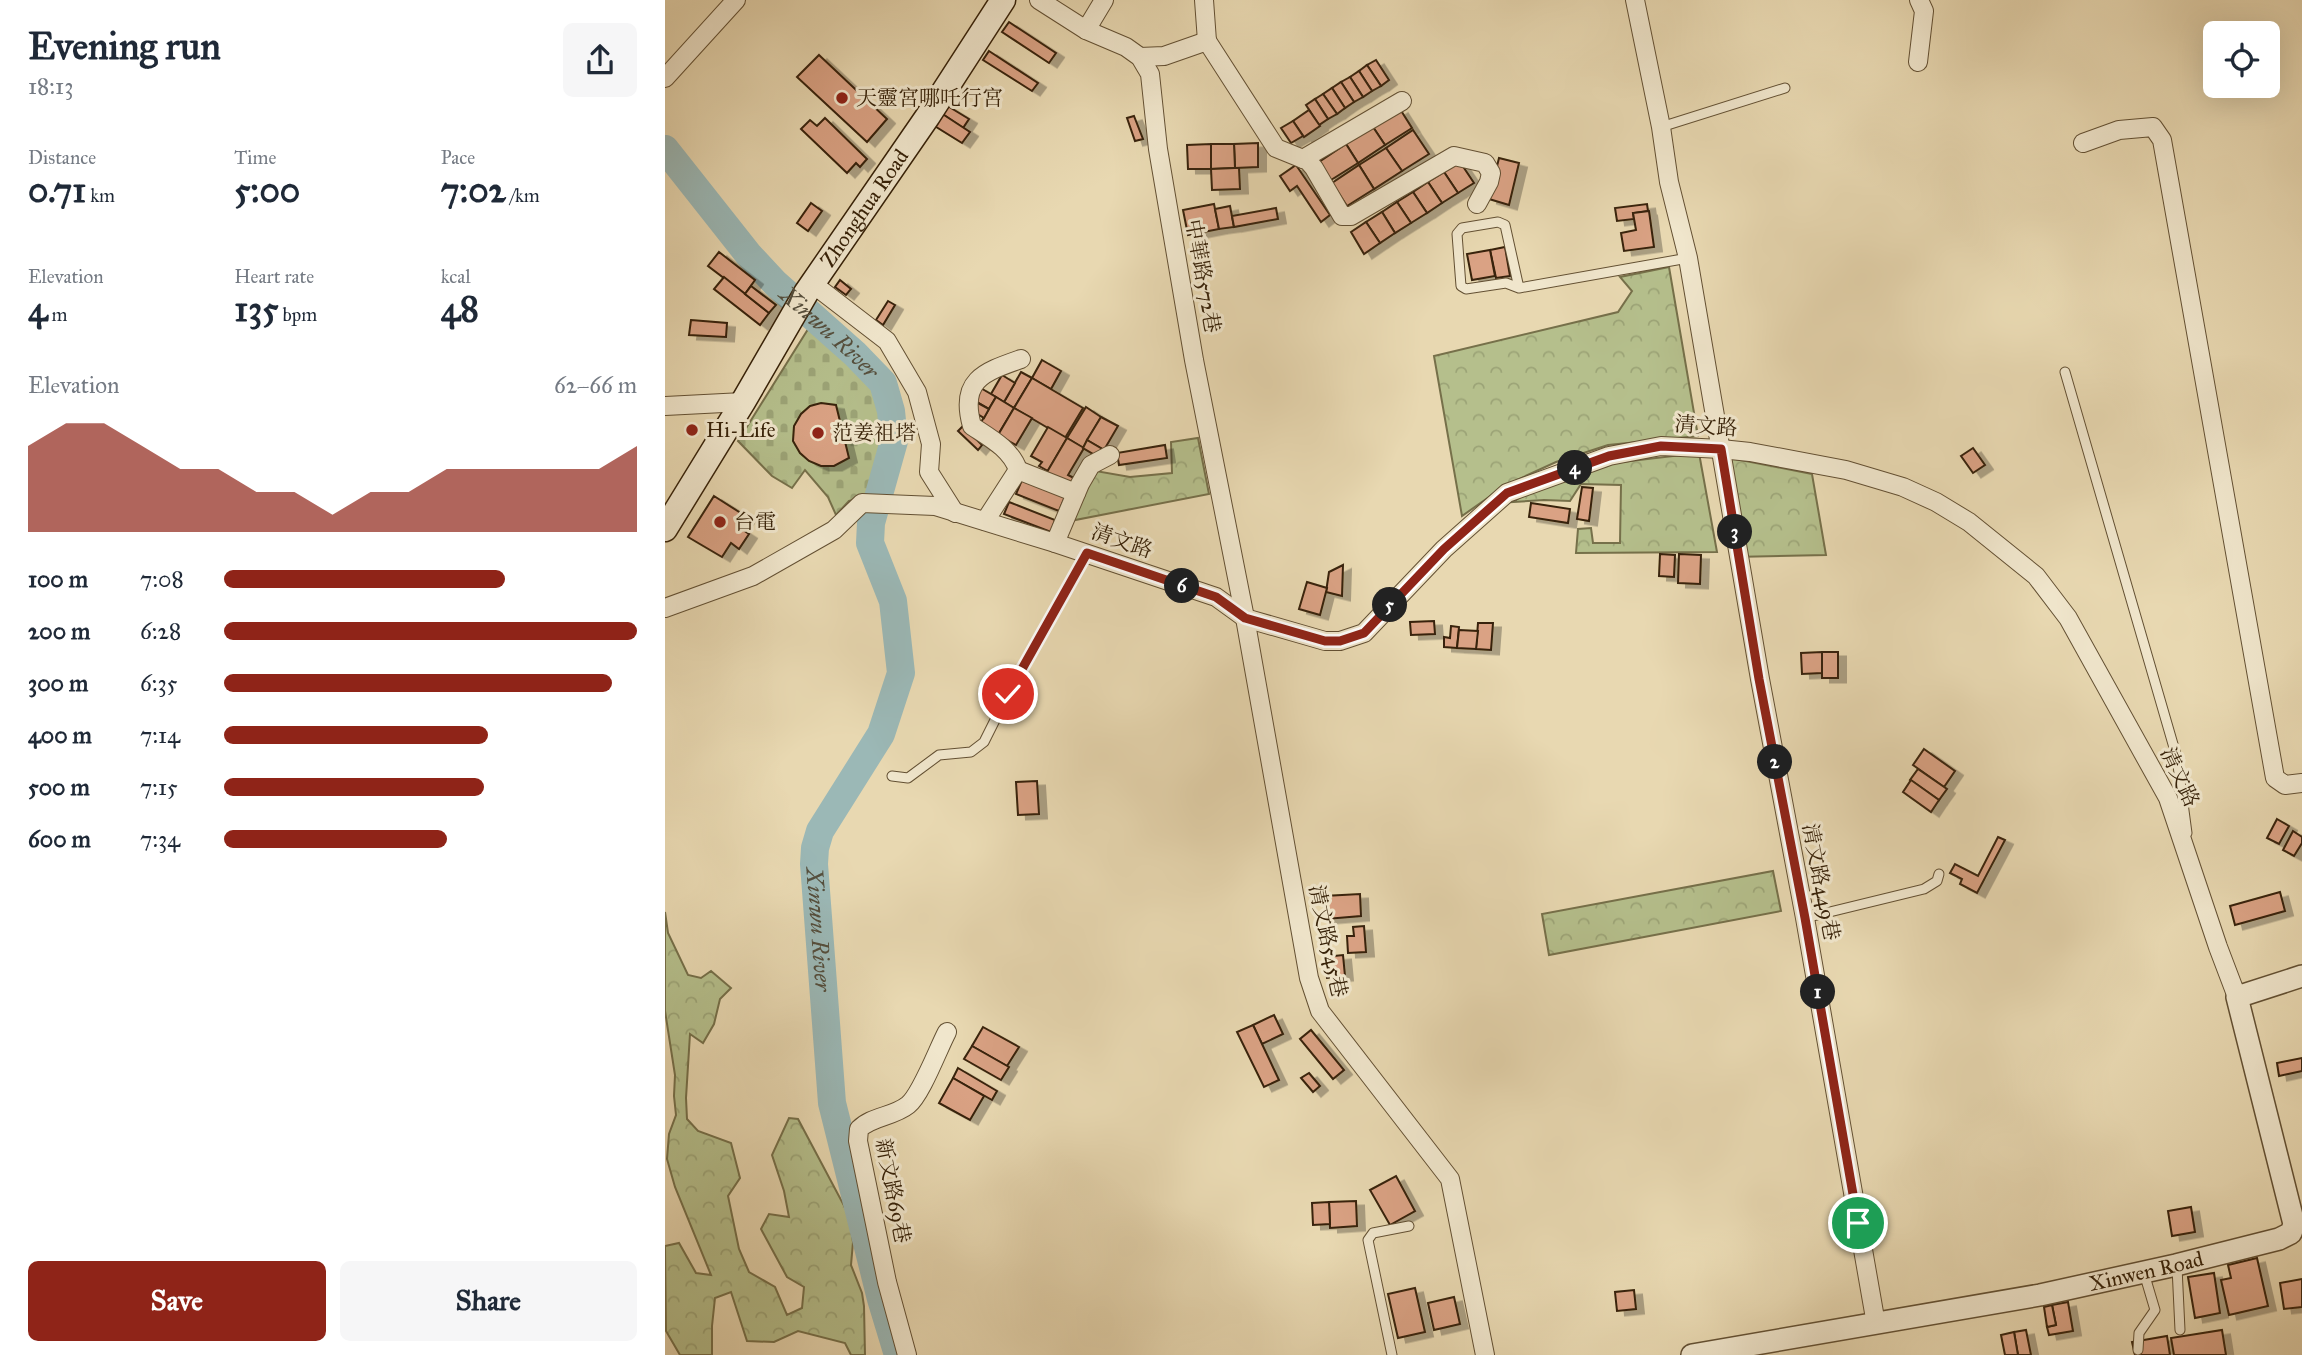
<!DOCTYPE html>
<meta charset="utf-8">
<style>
:root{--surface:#fff;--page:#f6f6f7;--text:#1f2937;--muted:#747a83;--accent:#8f2418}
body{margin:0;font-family:"IM FELL Great Primer","Noto Serif TC",serif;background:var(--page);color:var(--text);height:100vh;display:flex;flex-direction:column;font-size:26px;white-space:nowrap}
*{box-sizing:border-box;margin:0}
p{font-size:23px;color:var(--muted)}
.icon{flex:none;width:38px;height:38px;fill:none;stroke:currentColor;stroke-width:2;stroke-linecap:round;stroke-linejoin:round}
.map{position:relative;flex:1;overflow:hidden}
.sheet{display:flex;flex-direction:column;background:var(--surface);width:665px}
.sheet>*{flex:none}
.fabs{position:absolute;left:1538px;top:21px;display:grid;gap:14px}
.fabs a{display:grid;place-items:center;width:77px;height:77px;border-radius:10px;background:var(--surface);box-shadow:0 7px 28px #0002;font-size:35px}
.pin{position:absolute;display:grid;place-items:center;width:60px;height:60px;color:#fff;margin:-30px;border:4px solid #fff;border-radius:50%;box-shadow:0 2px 7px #0007}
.km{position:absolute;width:35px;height:35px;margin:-18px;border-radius:50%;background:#222;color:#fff;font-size:19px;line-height:35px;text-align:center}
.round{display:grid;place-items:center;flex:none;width:74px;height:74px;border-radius:10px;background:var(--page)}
.summary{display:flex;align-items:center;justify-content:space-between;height:119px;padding:0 28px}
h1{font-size:38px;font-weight:700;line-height:52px}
.figures{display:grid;grid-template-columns:repeat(3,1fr);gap:10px;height:119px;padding:7px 28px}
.figures div{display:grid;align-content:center}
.figures b{font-size:35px;font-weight:700}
.figures small{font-size:19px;font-weight:400}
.figures p{font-size:19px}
.chart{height:196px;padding:14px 28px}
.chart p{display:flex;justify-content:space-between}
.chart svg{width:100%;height:126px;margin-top:7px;fill:var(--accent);opacity:.7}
.cta{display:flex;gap:14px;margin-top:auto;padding:14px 28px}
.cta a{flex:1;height:80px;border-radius:10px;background:var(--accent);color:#fff;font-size:28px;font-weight:700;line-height:80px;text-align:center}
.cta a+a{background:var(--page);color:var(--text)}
ul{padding:0 28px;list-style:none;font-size:23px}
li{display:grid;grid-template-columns:112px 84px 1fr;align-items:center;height:52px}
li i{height:18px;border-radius:9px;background:var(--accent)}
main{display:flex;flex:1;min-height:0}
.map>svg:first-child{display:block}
.forest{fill:url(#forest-crowns);stroke:#76704a;stroke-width:2}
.cemetery{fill:url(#cemetery-stones);stroke:#76704a;stroke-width:2}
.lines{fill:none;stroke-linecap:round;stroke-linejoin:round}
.river{stroke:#9bb8b6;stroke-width:28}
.building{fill:#daa284;stroke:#372209;stroke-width:2;filter:url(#shadow)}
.service-casing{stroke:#635033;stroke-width:11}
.minor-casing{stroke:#635033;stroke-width:20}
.tertiary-casing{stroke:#635033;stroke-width:24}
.secondary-casing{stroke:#372209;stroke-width:27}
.service{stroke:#f0e6cc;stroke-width:9}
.minor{stroke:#f0e6cc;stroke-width:18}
.tertiary{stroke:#f0e6cc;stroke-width:21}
.secondary{stroke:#f0e6cc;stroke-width:24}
.route-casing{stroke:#fff;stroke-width:14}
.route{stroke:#8f2418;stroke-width:9}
.poi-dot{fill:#8f2418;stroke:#f0e6cc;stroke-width:2.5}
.labels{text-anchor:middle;stroke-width:6;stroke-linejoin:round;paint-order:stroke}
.poi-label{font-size:21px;fill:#372209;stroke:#f0e6cc;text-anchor:start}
.street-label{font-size:21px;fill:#372209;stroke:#f0e6cc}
.water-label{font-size:23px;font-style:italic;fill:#554f3d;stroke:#f0e6cc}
</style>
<main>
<section class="sheet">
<div class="summary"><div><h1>Evening run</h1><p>18:13</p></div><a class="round"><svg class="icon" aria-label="share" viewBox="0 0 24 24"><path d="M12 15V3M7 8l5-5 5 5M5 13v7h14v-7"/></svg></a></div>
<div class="figures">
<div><p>Distance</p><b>0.71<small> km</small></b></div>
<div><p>Time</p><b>5:00</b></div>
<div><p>Pace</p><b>7:02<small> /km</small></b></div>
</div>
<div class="figures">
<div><p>Elevation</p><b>4<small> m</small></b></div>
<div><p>Heart rate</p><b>135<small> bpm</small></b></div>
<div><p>kcal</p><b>48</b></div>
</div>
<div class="chart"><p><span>Elevation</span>62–66 m</p>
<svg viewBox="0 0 160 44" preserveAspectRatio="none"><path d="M0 44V14L10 6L20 6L30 14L40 22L50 22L60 30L70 30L80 38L90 30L100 30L110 22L120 22L130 22L140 22L150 22L160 14V44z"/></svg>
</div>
<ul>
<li><b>100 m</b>7:08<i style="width:68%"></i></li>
<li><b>200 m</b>6:28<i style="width:100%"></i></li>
<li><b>300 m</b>6:35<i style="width:94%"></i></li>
<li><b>400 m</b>7:14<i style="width:64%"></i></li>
<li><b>500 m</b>7:15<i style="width:63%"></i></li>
<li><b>600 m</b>7:34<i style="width:54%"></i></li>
</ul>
<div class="cta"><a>Save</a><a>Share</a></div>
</section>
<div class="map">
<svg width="1637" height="1355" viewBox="0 0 1637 1355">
<defs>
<pattern id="forest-crowns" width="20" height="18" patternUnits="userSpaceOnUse" patternTransform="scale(1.75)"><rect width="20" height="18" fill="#b5bf8c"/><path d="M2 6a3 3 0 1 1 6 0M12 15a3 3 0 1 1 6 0" fill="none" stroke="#9ca477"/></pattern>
<pattern id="cemetery-stones" width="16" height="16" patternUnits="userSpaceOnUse" patternTransform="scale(1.75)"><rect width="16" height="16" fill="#b5bf8c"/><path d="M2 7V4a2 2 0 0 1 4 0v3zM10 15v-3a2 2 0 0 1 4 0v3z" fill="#9ca477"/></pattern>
<filter id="shadow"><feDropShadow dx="8" dy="4.5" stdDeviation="0" flood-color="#0004"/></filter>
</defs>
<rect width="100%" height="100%" fill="#e8d8b1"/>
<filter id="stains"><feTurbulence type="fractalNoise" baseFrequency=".00286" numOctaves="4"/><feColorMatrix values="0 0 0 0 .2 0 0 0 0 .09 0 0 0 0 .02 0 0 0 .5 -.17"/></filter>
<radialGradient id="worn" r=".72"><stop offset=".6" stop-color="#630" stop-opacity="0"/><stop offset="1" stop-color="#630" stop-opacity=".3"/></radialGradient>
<g class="forest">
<polygon points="1004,267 1033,436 943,445 891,462 841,485 797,516 769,356 953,312 967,291 955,277"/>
<polygon points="533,438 544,494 405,521 431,471 465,477 507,473 506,442"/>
<polygon points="1034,453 1052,552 911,553 913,529 926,528 928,543 955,543 956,485 916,484 905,501 879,500 848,502 860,494 948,463"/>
<polygon points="1050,455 1147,474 1161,555 1068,557"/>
<polygon points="1108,871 1116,911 884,955 877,914"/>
<polygon points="0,912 3,933 23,975 36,978 46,971 66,988 55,999 49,1024 38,1043 25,1034 21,1098 22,1119 33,1131 66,1143 75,1178 63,1196 74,1249 84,1272 110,1287 122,1315 137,1308 139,1287 122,1277 96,1229 104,1214 124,1217 119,1191 107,1155 124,1118 133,1119 184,1215 188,1242 186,1265 197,1293 199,1306 200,1355 186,1355 180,1343 133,1331 109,1342 82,1341 66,1292 50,1298 47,1326 47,1355 15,1355 1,1331 0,1246 14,1243 31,1273 46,1275 10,1187 2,1159 4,1134 11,1115 9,1096 10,1075 0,1011"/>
</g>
<polygon class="cemetery" points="145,326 201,371 225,414 217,471 206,496 184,501 171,515 163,497 140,470 127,488 107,476 73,441"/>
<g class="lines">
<path class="river" id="s1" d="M0 149 83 254 110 283 190 354 218 383 226 411 229 441 206 523 205 543 228 601 236 673 216 734 155 831 150 848 149 864 167 1103 216 1299 233 1355"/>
</g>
<g class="building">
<polygon points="344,22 391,53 384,63 337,32"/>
<polygon points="324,51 373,83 367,91 318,60"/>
<polygon points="154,55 222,119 202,142 132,77"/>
<polygon points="711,60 724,80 716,86 702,65"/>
<polygon points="702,65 716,86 707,91 694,71"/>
<polygon points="694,71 707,91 698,97 685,77"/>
<polygon points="685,77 698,97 689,102 676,82"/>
<polygon points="676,82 689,102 680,108 667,88"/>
<polygon points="667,88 680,108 672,114 658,94"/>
<polygon points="658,94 672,114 663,119 650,99"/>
<polygon points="650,99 663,119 654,125 641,105"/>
<polygon points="281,105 304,119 298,128 276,113"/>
<polygon points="735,109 747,128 720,145 708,127"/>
<polygon points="644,110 655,126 639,137 628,121"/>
<polygon points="276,113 305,132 297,143 268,125"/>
<polygon points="469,116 478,139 470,141 462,118"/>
<polygon points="160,118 202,159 195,167 191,163 182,173 136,129 145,120 152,126"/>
<polygon points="628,121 638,136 626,143 616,128"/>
<polygon points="708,127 720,145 693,163 681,144"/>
<polygon points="748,130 764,154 737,171 721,148"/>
<polygon points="593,143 593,167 570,168 569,144"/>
<polygon points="546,144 569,144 570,168 546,169"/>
<polygon points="546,144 546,169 523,169 522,145"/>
<polygon points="681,144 693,163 666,180 654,162"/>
<polygon points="721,148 737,171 709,189 694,165"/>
<polygon points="834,158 854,163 844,205 824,199"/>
<polygon points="795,162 809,183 793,193 779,172"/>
<polygon points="631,165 665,215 656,222 632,186 625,191 615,176"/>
<polygon points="694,165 709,189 682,206 667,183"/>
<polygon points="570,168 574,168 575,189 547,190 546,169"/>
<polygon points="779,172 793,193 777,203 763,182"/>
<polygon points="763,182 777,203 762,213 748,192"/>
<polygon points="748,192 762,213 746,223 732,202"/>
<polygon points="732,202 746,223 730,233 717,212"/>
<polygon points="146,203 157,211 143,231 132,223"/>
<polygon points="549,204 554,229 523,235 518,210"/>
<polygon points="982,204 983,211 968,213 969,219 952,221 950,208"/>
<polygon points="565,206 569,227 554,229 550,209"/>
<polygon points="611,208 613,219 569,227 567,216"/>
<polygon points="984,211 989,247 959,251 956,233 971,230 968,213"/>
<polygon points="717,212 730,233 715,243 701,222"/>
<polygon points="701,222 715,243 699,254 686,232"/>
<polygon points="840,247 845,276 831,278 825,250"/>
<polygon points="825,250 830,276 807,280 802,254"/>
<polygon points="54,252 90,280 80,294 43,266"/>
<polygon points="59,277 104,313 95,325 49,289"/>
<polygon points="175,280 186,289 181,295 170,287"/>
<polygon points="86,286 111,305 104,313 80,294"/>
<polygon points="223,301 230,305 218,325 211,320"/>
<polygon points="26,320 62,323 61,337 24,335"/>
<polygon points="377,360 396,371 386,389 367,378"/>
<polygon points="356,372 367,378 349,408 339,402"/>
<polygon points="337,375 350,383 339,402 326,394"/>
<polygon points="367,378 418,408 400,438 349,408"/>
<polygon points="314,387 331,397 324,409 307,399"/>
<polygon points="331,397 349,408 333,435 315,424"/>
<polygon points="156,403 171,405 184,458 169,466 156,466 144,461 135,453 128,441 129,426 136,414 145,406"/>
<polygon points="313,403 324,409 319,418 308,411"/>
<polygon points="421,407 436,417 418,448 402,438"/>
<polygon points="349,408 367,418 351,445 333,435"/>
<polygon points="436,417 453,426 439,450 422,440"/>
<polygon points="298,426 317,445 313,450 293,431"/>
<polygon points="383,427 402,438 383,471 374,466 377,462 366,456"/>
<polygon points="402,438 419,448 403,475 409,478 405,486 382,472"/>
<polygon points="422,440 439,450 435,458 418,448"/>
<polygon points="500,445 502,458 454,465 452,453"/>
<polygon points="1308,448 1320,465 1308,473 1296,456"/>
<polygon points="357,480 400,497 394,511 351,494"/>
<polygon points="917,487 928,488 924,521 912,519"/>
<polygon points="49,496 82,517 75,528 84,534 74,549 66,543 57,557 23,537"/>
<polygon points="344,502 390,520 386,532 339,514"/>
<polygon points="866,503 905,509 903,523 864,517"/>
<polygon points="995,554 1010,555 1009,577 994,576"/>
<polygon points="1014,554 1036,555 1035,584 1013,583"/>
<polygon points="678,565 677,596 661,592 664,572"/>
<polygon points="642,582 662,588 655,615 634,609"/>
<polygon points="769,621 770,634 746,635 745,622"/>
<polygon points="813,623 828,623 826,650 811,649"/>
<polygon points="786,626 794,627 792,648 779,647 779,637 785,638"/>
<polygon points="794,630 813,631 811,649 792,648"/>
<rect x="1157" y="652" width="16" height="26"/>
<polygon points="1157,652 1157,673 1137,674 1136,653"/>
<polygon points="1259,749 1290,771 1279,787 1248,765"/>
<polygon points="1253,769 1282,789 1274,800 1245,780"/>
<polygon points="1246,780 1274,800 1266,812 1238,792"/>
<polygon points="372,781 374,814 353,815 351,782"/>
<polygon points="1612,819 1624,826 1614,844 1602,838"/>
<polygon points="1628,831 1637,837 1637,843 1629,856 1618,850"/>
<polygon points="1333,837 1340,840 1312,893 1295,884 1297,879 1285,873 1290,864 1313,876"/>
<polygon points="1615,892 1620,911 1570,925 1565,906"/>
<polygon points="695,894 696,916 661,919 659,896"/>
<polygon points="699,926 701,952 683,953 682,936 689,936 688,927"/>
<polygon points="678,955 680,976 662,978 660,957"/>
<polygon points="609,1015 618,1034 597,1044 588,1025"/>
<polygon points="588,1025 614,1080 599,1087 572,1032"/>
<polygon points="318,1027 354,1047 342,1066 307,1046"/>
<polygon points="646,1030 679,1070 668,1079 635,1039"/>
<polygon points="307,1046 344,1067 336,1080 299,1059"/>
<polygon points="1637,1058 1637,1071 1614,1076 1612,1063"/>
<polygon points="293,1068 332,1091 327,1100 288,1078"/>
<polygon points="644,1073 655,1086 648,1092 636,1078"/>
<polygon points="288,1078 319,1096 305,1120 274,1103"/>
<polygon points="731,1176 750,1211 725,1225 705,1190"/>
<polygon points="691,1201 692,1226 665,1228 664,1202"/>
<polygon points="664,1202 665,1224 648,1225 647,1203"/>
<polygon points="1526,1207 1530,1232 1507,1236 1503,1211"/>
<polygon points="1592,1258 1603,1306 1564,1315 1556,1280 1566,1278 1563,1265"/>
<polygon points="1549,1273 1555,1313 1530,1318 1523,1277"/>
<polygon points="1637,1279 1637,1307 1619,1309 1615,1283"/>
<polygon points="750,1288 760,1332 733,1338 723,1294"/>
<polygon points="969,1290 971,1309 952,1311 950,1292"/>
<polygon points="789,1297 795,1324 769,1330 763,1303"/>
<polygon points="1403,1302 1408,1331 1384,1335 1382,1327 1391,1325 1387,1305"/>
<polygon points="1387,1305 1391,1325 1382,1327 1379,1307"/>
<polygon points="1361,1330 1366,1355 1353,1355 1349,1332"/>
<polygon points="1557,1330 1561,1355 1509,1355 1506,1338"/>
<polygon points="1349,1332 1353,1355 1340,1355 1336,1335"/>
<polygon points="1502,1336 1505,1355 1470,1355 1467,1342"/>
</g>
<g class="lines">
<defs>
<g id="service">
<polyline points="996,127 1120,88"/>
<polyline points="854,288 840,225 833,222 797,228 792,234 796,286 801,289 841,283 854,288 1023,258"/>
<polyline points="1400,372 1512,758 1522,833"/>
<polyline points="227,776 243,778 274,755 306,752 319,742 343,694 422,553"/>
<polyline points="1140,918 1259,889 1272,881 1274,874"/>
<polyline points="1512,1267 1515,1330"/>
<polyline points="1473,1350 1474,1333 1490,1310 1479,1273"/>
<polyline points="727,1355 703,1240 708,1233 744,1226"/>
</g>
<g id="minor">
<polyline points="374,0 421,30 461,47 475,57 485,74 493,149 529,360 580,618 644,978 655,1011 785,1179 820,1355"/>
<polyline points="539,0 542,41"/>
<polyline points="970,0 996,127 1004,182 1023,258 1095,679 1140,918 1211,1324"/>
<polyline points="421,30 439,0"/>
<polyline points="475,57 499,56 542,41 611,148 643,161 649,168 677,216 686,216 789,156 820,163 826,173 824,182 812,204"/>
<polyline points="1253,62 1259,11 1254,0"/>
<polyline points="0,78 71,0"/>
<polyline points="1418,143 1454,130 1488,127 1497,140 1610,778 1620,785 1637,783"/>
<polyline points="638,159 737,101"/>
<polyline points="148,284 222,341 252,392 266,444 264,472 290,513"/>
<polyline points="0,406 78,402"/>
<path d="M353 470C346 449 325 438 307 426 294 380 319 372 356 359"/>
<polyline points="353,470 411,493"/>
<polyline points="320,521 353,470"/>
<polyline points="390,543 415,484 426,465 445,455"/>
<polyline points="0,608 88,576 169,530 197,503 270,506 390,543 551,597 580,618 660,641 675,641 699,633 779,549 842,493 944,456 996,446 1056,449 1085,452 1181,470 1238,487 1271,502 1304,522 1371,576 1403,618 1503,798 1553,947 1572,997"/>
<path d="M242 1355 222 1282 193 1141 194 1129C207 1116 228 1117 243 1105 256 1095 273 1049 282 1032"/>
</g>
<g id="tertiary">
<path id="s2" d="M1027 1355 1375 1295 1511 1265 1614 1239 1626 1233 1629 1224 1572 997 1637 976"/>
</g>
<g id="secondary">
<path id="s3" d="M0 529 78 402 141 293 263 116 338 0"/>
</g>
</defs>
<use href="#service" class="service-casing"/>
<use href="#minor" class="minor-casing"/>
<use href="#tertiary" class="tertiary-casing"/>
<use href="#secondary" class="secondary-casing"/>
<use href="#service" class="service"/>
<use href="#minor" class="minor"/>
<use href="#tertiary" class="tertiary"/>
<use href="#secondary" class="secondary"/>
</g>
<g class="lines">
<defs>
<polyline id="route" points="343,694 422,553 551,597 580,618 660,641 675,641 699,633 779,549 842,493 944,456 996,446 1056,449 1094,679 1140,918 1193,1223"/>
</defs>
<use href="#route" class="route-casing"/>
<use href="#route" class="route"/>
</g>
<g class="poi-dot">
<circle cx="177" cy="98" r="7"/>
<circle cx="27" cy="430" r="7"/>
<circle cx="153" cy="433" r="7"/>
<circle cx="55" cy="522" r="7"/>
</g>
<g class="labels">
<g class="poi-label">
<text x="191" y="105">天靈宮哪吒行宮</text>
<text x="41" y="437">Hi-Life</text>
<text x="167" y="440">范姜祖塔</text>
<text x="69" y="529">台電</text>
</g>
<g class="street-label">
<text dy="7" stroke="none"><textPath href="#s3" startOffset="378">Zhonghua Road</textPath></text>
<text transform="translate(538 276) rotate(80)" y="7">中華路572巷</text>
<text transform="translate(1041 426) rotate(4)" y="7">清文路</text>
<text transform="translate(457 541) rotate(19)" y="7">清文路</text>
<text transform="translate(1515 777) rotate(65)" y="7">清文路</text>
<text transform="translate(1156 882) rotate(79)" y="7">清文路449巷</text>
<text transform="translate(663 941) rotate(78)" y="7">清文路545巷</text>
<text transform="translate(228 1191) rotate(79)" y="7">新文路69巷</text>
<text dy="7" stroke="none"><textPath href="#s2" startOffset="462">Xinwen Road</textPath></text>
</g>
<g class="water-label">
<text dy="8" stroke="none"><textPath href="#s1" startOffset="247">Xinwu River</textPath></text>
<text dy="8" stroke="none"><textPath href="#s1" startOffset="898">Xinwu River</textPath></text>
</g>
</g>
<rect width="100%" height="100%" filter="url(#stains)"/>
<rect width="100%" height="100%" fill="url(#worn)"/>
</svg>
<div class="fabs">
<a><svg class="icon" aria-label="locate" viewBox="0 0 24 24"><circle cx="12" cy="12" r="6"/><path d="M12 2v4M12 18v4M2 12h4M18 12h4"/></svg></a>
</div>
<div class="pin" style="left:1193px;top:1223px;background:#1e9e55"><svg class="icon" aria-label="arrive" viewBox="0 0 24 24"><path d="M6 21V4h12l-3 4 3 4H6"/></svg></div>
<div class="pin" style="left:343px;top:694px;background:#d93025"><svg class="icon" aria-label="check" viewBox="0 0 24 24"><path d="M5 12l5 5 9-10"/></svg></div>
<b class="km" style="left:1153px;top:992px">1</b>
<b class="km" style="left:1110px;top:762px">2</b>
<b class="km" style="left:1070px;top:532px">3</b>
<b class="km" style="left:910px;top:468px">4</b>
<b class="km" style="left:725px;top:605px">5</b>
<b class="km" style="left:517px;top:586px">6</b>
</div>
</main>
